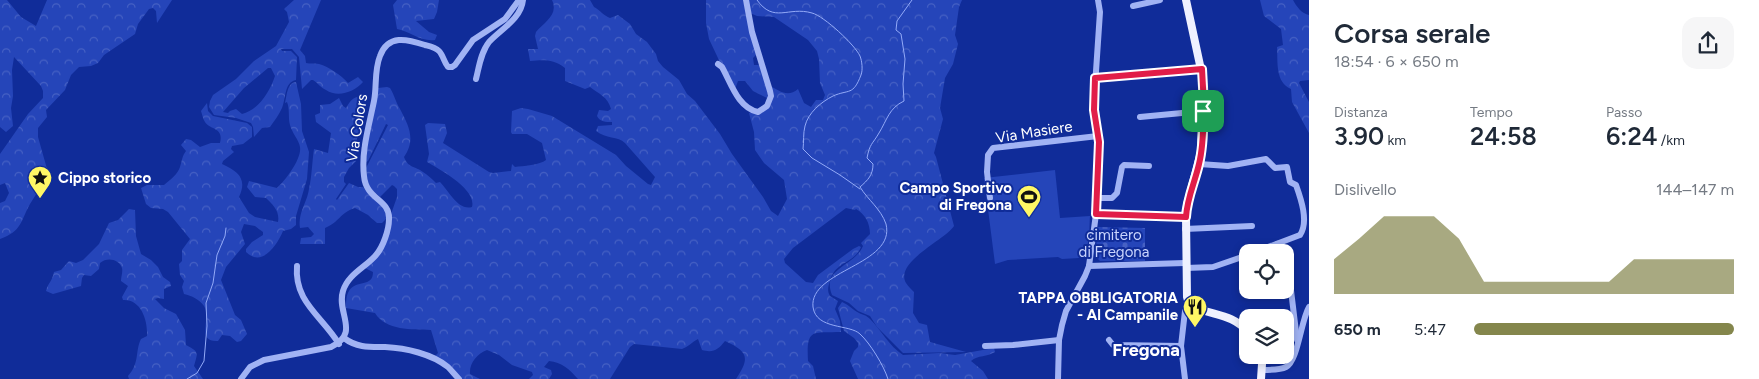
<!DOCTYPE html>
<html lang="it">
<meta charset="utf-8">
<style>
:root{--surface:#fff;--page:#f6f6f7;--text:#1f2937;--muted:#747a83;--accent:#84864c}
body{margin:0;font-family:Figtree,sans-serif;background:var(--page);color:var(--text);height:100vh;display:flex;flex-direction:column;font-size:19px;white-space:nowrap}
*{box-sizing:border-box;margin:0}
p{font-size:16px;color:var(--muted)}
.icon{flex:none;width:28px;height:28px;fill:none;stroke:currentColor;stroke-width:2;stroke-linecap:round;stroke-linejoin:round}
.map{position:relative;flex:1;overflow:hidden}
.side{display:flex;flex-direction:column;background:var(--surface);width:450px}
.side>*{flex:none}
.tools{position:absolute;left:1239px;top:244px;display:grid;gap:10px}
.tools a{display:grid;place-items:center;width:55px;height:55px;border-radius:10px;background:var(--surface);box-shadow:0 2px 8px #0003;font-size:25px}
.pin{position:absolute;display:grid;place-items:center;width:42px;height:42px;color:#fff;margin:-21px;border-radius:10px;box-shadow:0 2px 8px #0006}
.round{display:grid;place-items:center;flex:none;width:52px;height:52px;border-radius:15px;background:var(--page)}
.overview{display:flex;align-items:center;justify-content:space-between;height:85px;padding:0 25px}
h1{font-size:28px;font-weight:600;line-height:38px}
.metrics{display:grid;grid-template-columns:repeat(3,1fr);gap:8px;height:85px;padding:5px 25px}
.metrics div{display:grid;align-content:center}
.metrics b{font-size:25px;font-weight:600}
.metrics small{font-size:14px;font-weight:400}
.metrics p{font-size:14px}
.chart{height:140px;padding:10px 25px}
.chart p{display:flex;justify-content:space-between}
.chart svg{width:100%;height:90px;margin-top:5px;fill:var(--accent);opacity:.7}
ul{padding:0 25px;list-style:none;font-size:16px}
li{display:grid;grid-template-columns:80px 60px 1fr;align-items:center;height:38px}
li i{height:12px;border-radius:6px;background:var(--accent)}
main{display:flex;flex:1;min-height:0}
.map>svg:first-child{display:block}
.forest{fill:url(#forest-crowns);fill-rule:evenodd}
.cemetery{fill:url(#cemetery-stones)}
.park{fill:#2545b9}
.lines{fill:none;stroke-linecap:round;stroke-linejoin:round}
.stream{stroke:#93aaf8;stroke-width:1}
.minor{stroke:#a1b3f4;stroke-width:6}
.major{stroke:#eff1ff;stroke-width:8}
.route-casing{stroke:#fff;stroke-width:10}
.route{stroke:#e11d48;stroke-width:6}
.labels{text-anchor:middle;stroke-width:4;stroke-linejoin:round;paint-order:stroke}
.street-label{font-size:15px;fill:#fff;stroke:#102c99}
.poi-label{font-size:15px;font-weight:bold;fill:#fff;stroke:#102c99;text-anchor:end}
.park-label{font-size:15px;fill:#cad5fe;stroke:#102c99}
.quarter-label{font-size:18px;font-weight:bold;fill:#fff;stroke:#102c99}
</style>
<main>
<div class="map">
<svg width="1309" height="379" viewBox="0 0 1309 379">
<defs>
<pattern id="forest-crowns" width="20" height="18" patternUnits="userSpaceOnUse" patternTransform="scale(1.25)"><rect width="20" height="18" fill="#2545b9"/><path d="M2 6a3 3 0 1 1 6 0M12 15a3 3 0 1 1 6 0" fill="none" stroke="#4661c4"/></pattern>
<pattern id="cemetery-stones" width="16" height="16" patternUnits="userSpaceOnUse" patternTransform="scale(1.25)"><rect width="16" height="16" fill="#2545b9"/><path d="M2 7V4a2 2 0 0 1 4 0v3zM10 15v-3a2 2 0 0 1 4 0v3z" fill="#4661c4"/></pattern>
</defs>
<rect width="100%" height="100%" fill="#102c99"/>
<g class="forest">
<path d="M0 0H7L21 17 36 26 47 0H172L157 23 156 11 153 8 149 9 138 24 135 34 104 55 98 63 91 66 79 67 71 75 65 90 46 110 47 117 38 128V137L49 176C42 185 36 194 30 204 20 222 22 231 0 239V203L5 201 9 193 5 183 0 185V154L28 114 43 98V91L41 86 14 57 12 70 13 96 11 108 13 126 6 132 0 127Z"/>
<path d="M294 0H321L300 50 305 56 306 63C310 64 314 63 319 64 329 67 341 75 348 83L358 77 363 82C354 92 338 98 326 90 321 88 318 83 313 80H311L302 89 299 57 292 49H281L282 51H291L297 57 296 80C284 82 286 99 282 108 279 115 274 121 270 127L262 128 254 137 253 127 251 123 236 118 214 115 209 107 210 101 213 95 236 79 254 61 276 46 289 22 287 12 284 9ZM268 68H271L275 76C270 91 259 110 242 114L236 109 230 111 228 113 223 112 244 88Z"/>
<path d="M397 0H439L437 12 434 19 416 21 429 32 437 35 435 40C421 42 409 31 397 29L393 5Z"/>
<path d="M552 0H590L594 7C600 10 604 16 610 18L618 15 630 24 636 34 647 42 656 54 658 61 663 67 679 80 687 94 695 101 720 134 732 154 763 197 771 211 778 216 787 199 784 180 764 163 755 150 754 132 749 113 757 110 767 103 769 85C779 91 788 98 798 89L804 103 811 107 816 100H823L825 95 820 83 819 59 817 51 808 40 774 17 757 16 750 13 745 0H962L959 7 955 35 958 44 953 64 945 78 940 108 943 119 934 153 936 157 954 226C945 240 894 262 906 283 908 286 912 290 914 292L913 313 919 323 927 325 930 342 966 352 903 353 877 327 870 316 858 311 849 303 832 295C821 268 855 266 863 246L861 243 870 234C870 223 865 214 856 209L855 210 846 208 793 248 784 259 785 263 806 282 813 283 818 275 853 249 859 246 861 247C854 264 835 261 830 281 828 287 827 291 830 296L838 301 835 309 840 321 841 332C813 333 806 327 808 361L813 366 816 379H736C751 357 747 351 725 341 718 350 713 353 702 350L698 339C692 342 688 347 682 349L634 344 630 347 610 379H578C570 370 562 362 549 361L544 367 551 370 552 374 549 379H529L533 375 532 372 512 365 499 355 487 350C477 354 469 363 470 374L480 379H462L433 358 438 353 431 330C412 329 386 331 375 313L346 308C346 303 346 295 349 291 356 279 373 288 373 272L365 268 376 257 397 197V189L394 186 392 185 380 197 368 186 366 168 388 125 386 124 368 161 366 162 368 141 378 88 387 87 390 88C394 94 396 103 400 109 409 126 416 140 404 157 408 168 415 166 423 172 428 175 432 179 436 183L440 182C449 191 458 211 472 207 477 189 439 169 427 162L429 154 425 125 428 123 445 124 447 133 443 143 489 172 493 173 511 171 512 164 515 167C523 166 540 165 546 160L542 143 527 134H512L511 132 512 111 521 108 528 109 552 116 616 155 626 166 648 184 651 185 655 177 625 143C618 136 606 139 596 131L598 126 612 125V122C606 122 600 122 597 116L599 110 608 111 611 109C608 97 599 94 590 87L585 89 565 81V68C553 59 544 60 530 61L528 49H538L535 36 536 32C544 22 559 15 552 0Z"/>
<polygon points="706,0 743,0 757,54 753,58 754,65 761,65 768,93 767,98 753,91 745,81 738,81 734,92 709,39 706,23"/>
<path d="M1260 0H1293C1296 6 1302 14 1309 15V80L1300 81 1299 83 1309 102V133L1292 102 1291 89C1275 82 1278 62 1277 47L1283 45 1281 29 1264 16Z"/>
<path d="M296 82 301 104 302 131 309 152 307 179 296 216V225L291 229 283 231C277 245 262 268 246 252V249L252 242 263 235V232L255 226 244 224 241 232 245 244 226 267 221 280 235 315 241 320 247 334 241 341 237 342 230 336 222 335 218 341C195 342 212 319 204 306 199 299 192 296 184 294L182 287 184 281 180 275 179 264 182 261V250L190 239 168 212 163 209 151 208 146 204 141 188 147 185H164C170 180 178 174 180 167 182 161 182 156 186 151L181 145 186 139 191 140 200 147 211 143H220C224 127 210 130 205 122 203 119 202 114 201 111L207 103 208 111 213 116 247 123 252 127V137L243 144 232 146 231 149 234 152 223 161 222 164C237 171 248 178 239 197L249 213 255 217 278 222C280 211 273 205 266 198L255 197 247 187 249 181 277 188C285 181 302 159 300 147 299 140 292 133 290 125 288 118 290 109 287 102L285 103C287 95 287 83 296 82Z"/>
<path d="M361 96H364L362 103 359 132 356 142V161L349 168 344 177V182L346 184 336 199 337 200 349 183 358 187H363L386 210V219L382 223H377L368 215 355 208C339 213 340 222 325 228V244H300L301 238 311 237 314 234 308 227 300 228C298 212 307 203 309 189 312 176 312 162 314 149L328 153 331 133 316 122 315 115 320 113V105L330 104 339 98 343 106 346 108C351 100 352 98 361 96Z"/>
<path d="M129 209 135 210 136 236 141 254 151 260 158 267 163 277 170 282 171 286 164 289V299L158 298 155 299 164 308 176 314 185 330 186 345C199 352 198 352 194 366L203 379H129L128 376C140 363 135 351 141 339L147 336C148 322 142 299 123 300L122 297 128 286 121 281C121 277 123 272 122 268 119 259 107 257 100 263L99 269 91 276 84 275 82 278 81 286 53 294 46 291C48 283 52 282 54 272L61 270 69 261 76 263 83 260 99 244 109 223 118 220Z"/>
<path d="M842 302C849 305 853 310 859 313 863 315 866 315 870 319 881 330 889 346 903 355L939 353 955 355 994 348 995 352C987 357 978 355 971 361L983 371 988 379H858L850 361 854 351 858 347V343L854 338 844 331 838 308Z"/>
</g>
<polygon class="cemetery" points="1098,227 1145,228 1145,261 1100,261 1096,257 1097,228"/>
<path class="park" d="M1055 170 1060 218 1090 216C1089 229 1091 251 1079 258L1062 259 1058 257 1008 260 995 264 984 178Z"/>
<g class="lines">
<g class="stream">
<path d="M757 0C774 24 788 6 812 13 824 16 855 45 860 56 862 61 863 70 861 75 853 96 849 89 833 96 821 102 808 113 805 126 803 133 804 142 803 149L812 158 840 175 860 189"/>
<polyline points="187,379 197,373 204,361 207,326 206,303 213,283 217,255 225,236 226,228"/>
<path d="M888 379C884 366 870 343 860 334 850 324 816 330 813 307 809 270 896 265 886 224 881 209 868 200 860 187 868 180 873 175 873 164L867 158C870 143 872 145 879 133 887 120 889 108 904 101L903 84 905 59 901 34 896 30 897 21 912 0"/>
</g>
<g class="minor">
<polyline points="1133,6 1160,0"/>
<path d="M718 64 722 67C731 83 738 108 758 112L767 106 771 96 770 91 752 32 746 0"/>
<polyline points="1095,78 1201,69"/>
<path d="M476 79C479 67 481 52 489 42 501 29 521 19 523 0"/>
<polyline points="1140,117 1203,111"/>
<path d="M1199 164 1228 166 1266 159 1275 168 1287 167 1290 182 1296 185C1301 199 1309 222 1300 235L1255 252"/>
<polyline points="990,198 987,172 988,155 993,148 1098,136"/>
<polyline points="1096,198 1112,198 1117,193 1122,167 1124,165 1149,166"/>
<polyline points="1096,214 1186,217"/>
<polyline points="1185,229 1252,226"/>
<polyline points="1277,244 1283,252"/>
<polyline points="1285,256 1290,265 1290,282 1297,340"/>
<path d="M297 266C294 302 322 316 339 344"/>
<polyline points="1089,266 1185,263"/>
<polyline points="1186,268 1213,267 1248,255"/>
<path d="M344 338C357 348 370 347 385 347 406 348 432 354 448 367 452 371 455 375 459 379"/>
<polyline points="1109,340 1113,345 1181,346"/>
<polyline points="985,346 1013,345 1059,340"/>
<path d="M1262 370C1270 370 1280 370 1286 367 1298 361 1301 320 1309 307"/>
<path d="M241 379 250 367 264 360 331 347C361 333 336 313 343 291 348 274 366 267 376 255 383 247 389 230 389 219 390 199 366 200 364 176 361 151 369 126 374 101 377 86 374 71 380 56 388 34 407 39 425 45 429 46 435 47 439 51 443 55 444 62 448 67H452L455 65 473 40 505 19 519 0"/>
<polyline points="1058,379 1059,340 1062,325 1066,311 1085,276 1089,266 1096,214 1099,142 1094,101 1100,12 1098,0"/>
<polyline points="1185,379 1181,346 1185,311 1188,309 1189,304"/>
</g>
<g class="major">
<path d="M1186 0 1203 79 1201 152 1187 205 1186 217 1187 297 1189 304 1192 306C1212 316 1232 313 1248 332"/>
<polyline points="1261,355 1262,364 1261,379"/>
</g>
</g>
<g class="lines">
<defs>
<path id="route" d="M1202 69C1204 94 1205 140 1199 164 1195 182 1187 198 1186 217L1096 214 1099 142 1094 110 1095 78Z"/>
</defs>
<use href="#route" class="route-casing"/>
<use href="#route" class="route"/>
</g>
<defs>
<symbol id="sight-pin" viewBox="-11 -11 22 30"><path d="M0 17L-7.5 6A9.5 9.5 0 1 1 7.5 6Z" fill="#fff765" stroke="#102c99"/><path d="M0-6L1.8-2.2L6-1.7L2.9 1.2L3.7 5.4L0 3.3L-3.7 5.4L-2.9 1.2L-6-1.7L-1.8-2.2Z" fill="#111"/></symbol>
<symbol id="stadium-pin" viewBox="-11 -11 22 30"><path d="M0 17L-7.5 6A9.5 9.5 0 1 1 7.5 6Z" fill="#fff765" stroke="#102c99"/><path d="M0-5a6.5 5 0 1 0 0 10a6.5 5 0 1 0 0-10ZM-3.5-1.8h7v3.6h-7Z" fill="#111"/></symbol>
<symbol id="restaurant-pin" viewBox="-11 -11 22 30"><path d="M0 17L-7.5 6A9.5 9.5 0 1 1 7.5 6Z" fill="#fff765" stroke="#102c99"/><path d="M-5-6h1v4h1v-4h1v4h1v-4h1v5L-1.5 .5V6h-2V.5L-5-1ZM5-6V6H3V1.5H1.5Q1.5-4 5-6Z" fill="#111"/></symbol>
</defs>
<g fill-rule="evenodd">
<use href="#sight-pin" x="26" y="164" width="28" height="38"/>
<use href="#stadium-pin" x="1015" y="183" width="28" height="38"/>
<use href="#restaurant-pin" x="1181" y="293" width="28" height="38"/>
</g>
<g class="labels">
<g class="street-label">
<text transform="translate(357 128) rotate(-81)" y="5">Via Colors</text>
<text transform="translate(1034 132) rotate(-9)" y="5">Via Masiere</text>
</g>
<g class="poi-label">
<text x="58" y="183" text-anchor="start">Cippo storico</text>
<text x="1012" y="193">Campo Sportivo<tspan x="1012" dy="17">di Fregona</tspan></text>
<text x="1178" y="303">TAPPA OBBLIGATORIA<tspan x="1178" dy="17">- Al Campanile</tspan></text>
</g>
<g class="park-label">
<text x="1114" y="240">cimitero<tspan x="1114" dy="17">di Fregona</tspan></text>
</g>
<g class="quarter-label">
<text x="1146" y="356">Fregona</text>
</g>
</g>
</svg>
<div class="tools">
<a><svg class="icon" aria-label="locate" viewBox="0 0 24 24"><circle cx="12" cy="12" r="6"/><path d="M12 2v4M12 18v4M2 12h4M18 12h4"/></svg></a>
<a><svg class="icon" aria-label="layers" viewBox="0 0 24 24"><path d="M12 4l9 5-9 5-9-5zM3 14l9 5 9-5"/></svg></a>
</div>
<div class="pin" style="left:1203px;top:111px;background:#1e9e55"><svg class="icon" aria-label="arrive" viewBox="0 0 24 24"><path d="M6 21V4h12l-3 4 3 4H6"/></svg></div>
</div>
<section class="side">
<div class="overview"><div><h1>Corsa serale</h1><p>18:54 · 6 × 650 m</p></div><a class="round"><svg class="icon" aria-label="share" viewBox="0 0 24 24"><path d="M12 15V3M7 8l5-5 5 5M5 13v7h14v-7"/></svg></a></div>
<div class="metrics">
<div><p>Distanza</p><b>3.90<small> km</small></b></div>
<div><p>Tempo</p><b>24:58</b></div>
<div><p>Passo</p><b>6:24<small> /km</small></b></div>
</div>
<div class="chart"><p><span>Dislivello</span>144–147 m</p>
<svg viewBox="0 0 160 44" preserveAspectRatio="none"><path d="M0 44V27L10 17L20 6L30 6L40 6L50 17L60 38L70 38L80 38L90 38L100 38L110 38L120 27L130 27L140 27L150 27L160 27V44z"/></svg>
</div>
<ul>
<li><b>650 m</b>5:47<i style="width:100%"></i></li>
</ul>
</section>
</main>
